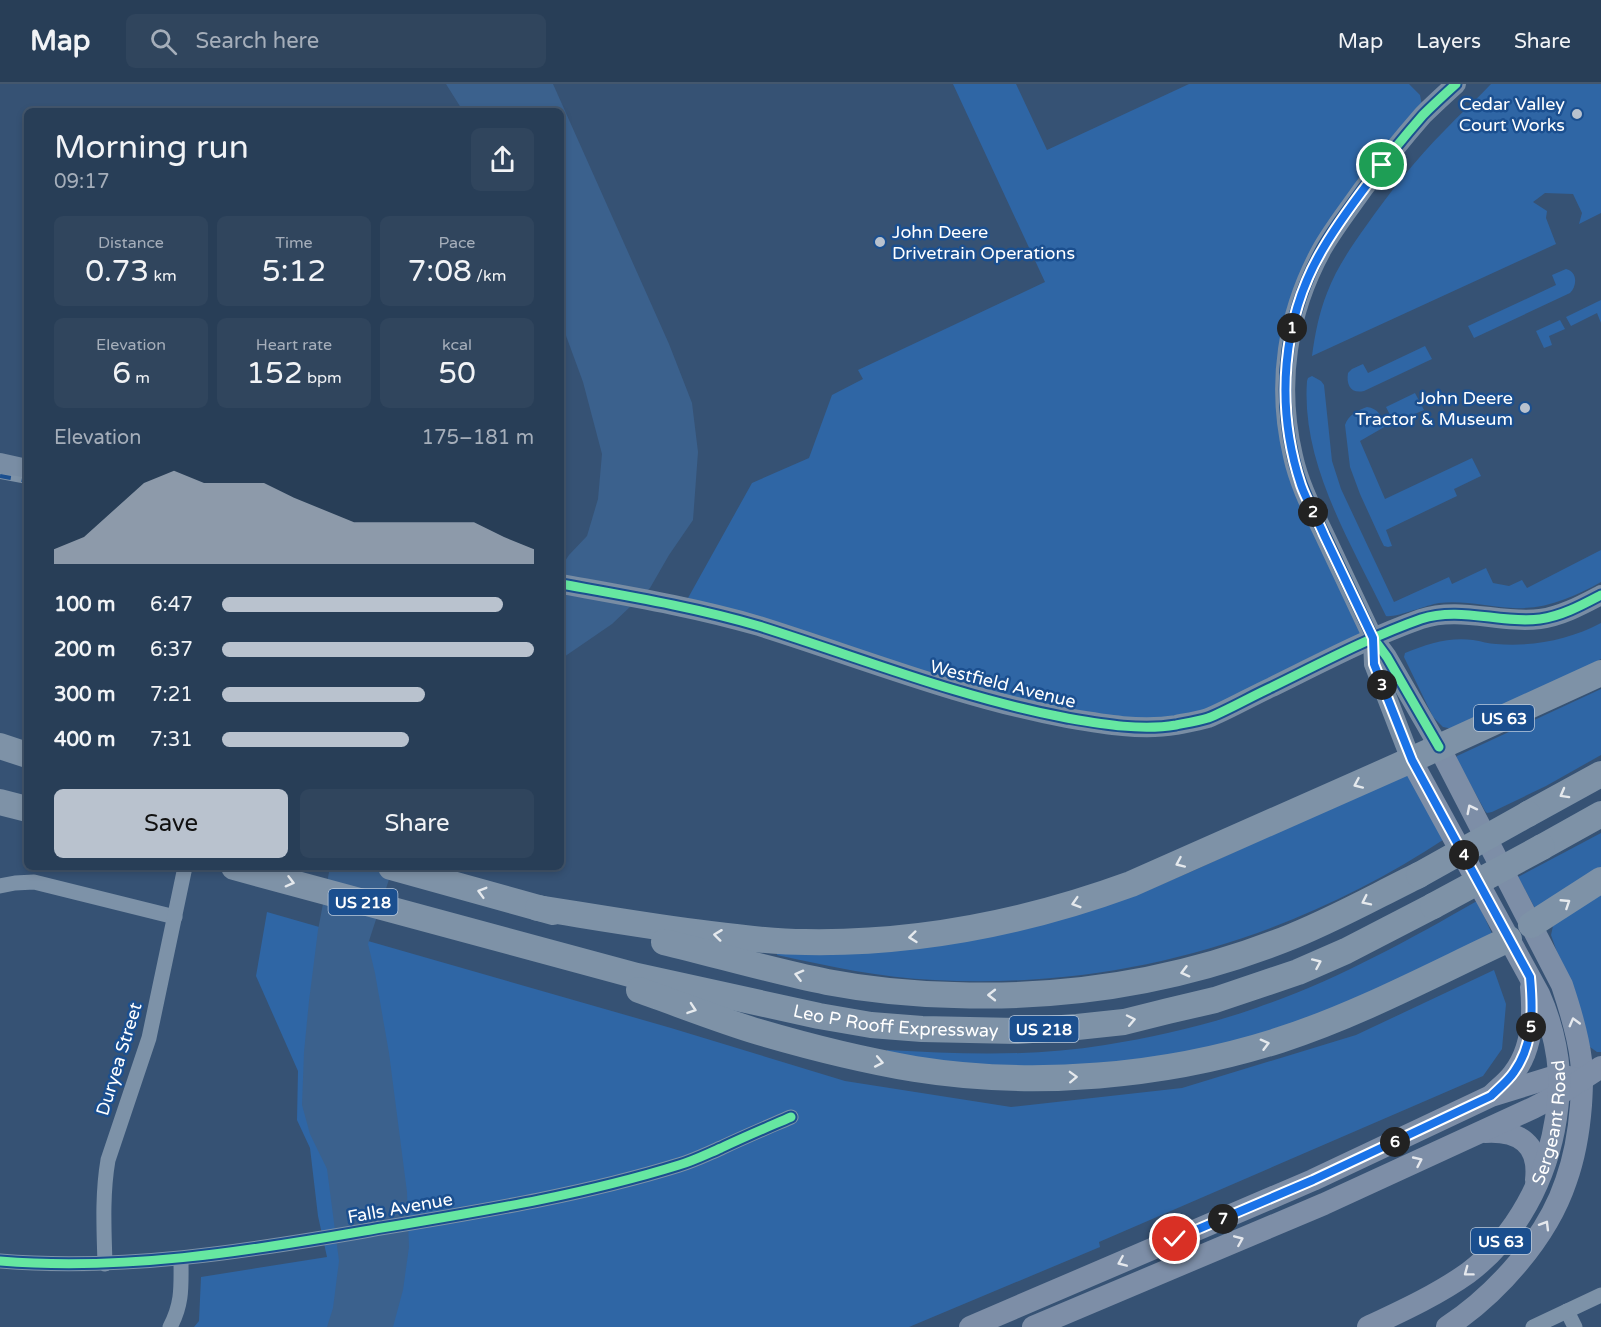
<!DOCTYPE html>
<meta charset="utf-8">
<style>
:root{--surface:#283e57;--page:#30455d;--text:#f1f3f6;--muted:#a5aeba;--line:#44576d;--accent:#b9c2ce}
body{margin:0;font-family:"Varela Round",sans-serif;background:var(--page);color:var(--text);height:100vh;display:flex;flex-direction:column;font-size:22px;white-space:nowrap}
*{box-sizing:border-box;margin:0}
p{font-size:20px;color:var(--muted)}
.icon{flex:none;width:33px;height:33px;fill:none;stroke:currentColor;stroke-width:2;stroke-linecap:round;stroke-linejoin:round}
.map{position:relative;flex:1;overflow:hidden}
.side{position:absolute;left:24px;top:24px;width:540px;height:762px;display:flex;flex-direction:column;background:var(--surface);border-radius:9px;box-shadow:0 3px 9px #0003,0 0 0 2px var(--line)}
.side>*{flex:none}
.pin{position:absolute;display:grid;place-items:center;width:51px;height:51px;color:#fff;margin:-26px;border:3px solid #fff;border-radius:50%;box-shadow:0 2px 6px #0007}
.km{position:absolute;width:30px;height:30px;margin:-15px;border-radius:50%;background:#222;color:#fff;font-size:16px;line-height:30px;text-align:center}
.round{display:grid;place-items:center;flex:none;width:63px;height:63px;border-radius:9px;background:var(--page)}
.summary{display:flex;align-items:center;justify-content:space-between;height:102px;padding:0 30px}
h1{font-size:33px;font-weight:600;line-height:45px}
.figures{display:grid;grid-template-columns:repeat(3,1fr);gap:9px;height:102px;padding:6px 30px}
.figures div{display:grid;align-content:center;border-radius:9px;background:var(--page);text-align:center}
.figures b{font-size:30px;font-weight:600}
.figures small{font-size:16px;font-weight:400}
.figures p{font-size:16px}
.chart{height:168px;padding:12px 30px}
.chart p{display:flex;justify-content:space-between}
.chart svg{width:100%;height:108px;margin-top:6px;fill:var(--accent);opacity:.7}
.cta{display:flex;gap:12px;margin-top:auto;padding:12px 30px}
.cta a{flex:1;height:69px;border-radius:9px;background:var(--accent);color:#111;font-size:24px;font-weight:600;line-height:69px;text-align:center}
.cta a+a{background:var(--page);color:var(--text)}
ul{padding:0 30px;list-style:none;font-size:20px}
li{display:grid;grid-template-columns:96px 72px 1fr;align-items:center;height:45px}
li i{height:15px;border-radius:8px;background:var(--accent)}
header{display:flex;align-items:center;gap:36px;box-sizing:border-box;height:84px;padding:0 30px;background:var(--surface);border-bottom:2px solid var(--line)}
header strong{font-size:28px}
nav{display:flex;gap:33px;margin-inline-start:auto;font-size:21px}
.search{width:420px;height:54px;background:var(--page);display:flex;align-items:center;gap:15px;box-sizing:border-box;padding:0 21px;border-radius:9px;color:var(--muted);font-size:22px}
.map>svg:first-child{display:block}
.green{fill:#2f66a5}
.water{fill:#3b618d}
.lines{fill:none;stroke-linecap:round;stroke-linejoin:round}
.street{stroke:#7d92a8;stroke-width:15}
.secondary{stroke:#798da4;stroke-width:20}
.primary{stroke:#7d8ea7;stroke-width:22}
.highway{stroke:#7e92a7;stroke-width:26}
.rail-casing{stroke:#7e92a7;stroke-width:6}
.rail{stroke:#1b4f8f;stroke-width:4;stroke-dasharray:11;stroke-linecap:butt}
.highway-bridge{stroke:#7e92a7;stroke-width:26}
.cycleway-casing{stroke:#1b4f8f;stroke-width:13}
.cycleway{stroke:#66e7a1;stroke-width:9}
.oneway{stroke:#e5e9ed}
.oneway2{stroke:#e5e8ed}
.route-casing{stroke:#fff;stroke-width:12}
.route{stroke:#1a73e8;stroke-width:8}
.poi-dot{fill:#b9c2ce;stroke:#1b4f8f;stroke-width:2}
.labels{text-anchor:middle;stroke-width:5;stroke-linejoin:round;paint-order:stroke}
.shield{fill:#1b4f8f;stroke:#bbcadd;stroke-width:1.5}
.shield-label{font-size:16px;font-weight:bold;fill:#fff}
.poi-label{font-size:18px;fill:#fff;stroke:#1b4f8f;text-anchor:end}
.street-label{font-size:18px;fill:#fff;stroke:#1b4f8f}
</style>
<header>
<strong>Map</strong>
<div class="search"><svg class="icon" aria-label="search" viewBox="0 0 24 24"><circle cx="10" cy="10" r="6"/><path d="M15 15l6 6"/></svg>Search here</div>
<nav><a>Map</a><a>Layers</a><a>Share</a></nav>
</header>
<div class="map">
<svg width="1601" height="1243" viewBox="0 0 1601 1243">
<rect width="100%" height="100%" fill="#365274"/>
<g class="green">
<polygon points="953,0 1016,0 1047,66 1189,0 1409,0 1420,11 1424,31 1382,81 1294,231 1292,371 1373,554 1208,634 1088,638 683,523 752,399 809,374 832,311 863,295 858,286 1045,198"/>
<path d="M1491 0H1601V129L1579 140 1582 129 1573 110 1545 109 1533 118 1547 127 1546 134 1556 160 1312 272C1315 250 1319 229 1327 209 1336 185 1351 163 1366 142 1390 108 1416 75 1445 46 1460 30 1476 16 1491 0Z"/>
<path d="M1566 185C1578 188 1577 202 1570 209L1474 254 1468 242 1556 201 1552 191Z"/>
<polygon points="1601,216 1601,239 1597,229 1571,242 1566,233"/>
<polygon points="1560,236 1565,245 1549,252 1552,261 1544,264 1536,247"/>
<path d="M1425 262 1432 275 1364 307C1351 310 1346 301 1348 289L1352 285 1363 280 1368 289Z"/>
<path d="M1312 292 1321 297 1324 301 1332 377 1341 405 1394 518 1449 493 1452 500 1486 484 1493 499 1509 502 1522 496 1527 504 1601 466V498C1574 513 1545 526 1513 524 1488 523 1465 516 1439 519 1426 521 1396 534 1386 532 1351 459 1301 380 1307 297L1308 294Z"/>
<polygon points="1415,309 1424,326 1394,339 1386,323"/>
<path d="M1367 323C1378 324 1382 333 1386 342L1360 357 1385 415 1472 374 1481 392 1454 405 1457 412 1386 446 1392 462 1388 463 1384 462 1381 456 1360 410 1350 383 1345 341C1348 331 1358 326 1367 323Z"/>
<path d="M1601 539V575L1572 590 1453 645 1443 643 1433 633 1404 573 1405 569C1427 560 1449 553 1473 556 1481 557 1489 560 1496 560 1532 563 1569 556 1601 539Z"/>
<polygon points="1601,605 1601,671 1546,702 1492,728 1487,729 1485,727 1456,674 1457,672"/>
<path d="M1407 688 1446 754C1293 855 1118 906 934 896 881 894 829 882 777 871L778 865 1141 809 1195 786Z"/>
<polygon points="1601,749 1601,789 1537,828 1518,793"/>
<polygon points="1601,804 1601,968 1597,968 1590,963 1551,851 1553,842"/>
<path d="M1477 817 1494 854 1376 913 1226 965 1047 987 887 972V966C959 970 1033 973 1105 961 1156 953 1207 941 1256 924 1333 898 1407 857 1477 817Z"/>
<polygon points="267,828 671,944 845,997 1011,1023 1182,1004 1356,951 1494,886 1506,920 1502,965 1483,992 1099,1158 1100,1163 909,1243 194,1243 199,1237 201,1193 327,1173 318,1132 310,1064 297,1036 298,987 256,892"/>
</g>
<g class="water">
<polygon points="446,0 553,0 669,260 692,319 698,368 693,436 669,471 650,504 612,540 561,575 561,483 569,471 587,452 598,415 602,370 583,298 561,238 561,27 463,27"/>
<polygon points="330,783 393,783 368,860 375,889 389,969 407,1108 409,1163 403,1206 393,1243 327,1243 333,1224 339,1177 327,1085 310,1050 302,1021 304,968 309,917 318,846"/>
</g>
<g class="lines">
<g class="street">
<polyline points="0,802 15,799 34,798 175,833"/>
<path d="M0 1177C123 1187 243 1168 364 1147 470 1129 576 1113 679 1081 693 1077 707 1070 721 1064 744 1053 768 1043 791 1033"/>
<path d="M105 1180C104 1145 102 1111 108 1076L149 954 185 783"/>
<polyline points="1567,1227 1575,1243"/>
<path d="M170 1243C183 1219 181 1201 181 1175"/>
<polyline points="1533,1243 1601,1211"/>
</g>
<g class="secondary">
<polyline points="0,379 27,385"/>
<path d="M561 500C627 512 694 523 759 542 861 574 961 614 1067 634 1102 640 1141 647 1176 641 1186 639 1198 637 1208 634 1228 626 1252 612 1272 603 1321 579 1370 553 1421 535 1460 522 1501 540 1540 535 1562 532 1582 521 1601 511"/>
<polyline points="1373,554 1374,580 1411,676"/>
<path d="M1439 663 1387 573 1373 554C1357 520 1341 486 1325 452 1312 425 1299 400 1293 372 1276 300 1287 229 1322 165 1334 144 1349 125 1363 105 1382 80 1402 55 1423 31 1434 20 1445 10 1456 0"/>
</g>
<g class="primary">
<path d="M1439 663 1562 901C1570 925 1578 950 1581 976 1583 991 1582 1006 1581 1021 1579 1047 1575 1072 1566 1097 1547 1154 1497 1210 1447 1243"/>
<path d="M1492 1011C1499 1004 1507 998 1513 990 1532 966 1534 933 1531 903"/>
<path d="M1485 1048C1519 1046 1540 1060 1536 1096"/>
<polyline points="970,1243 1313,1096 1491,1012 1559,991 1583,996"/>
<polyline points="1033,1243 1324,1120 1533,1024 1558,1011 1601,983"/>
<path id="s1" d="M1368 1243C1402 1227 1437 1211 1468 1189 1517 1152 1547 1094 1556 1034 1558 1020 1560 1004 1559 989 1557 961 1550 935 1539 910L1411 676"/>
</g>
<g class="highway">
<polyline points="0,662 27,671"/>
<polyline points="0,718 27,725"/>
<polyline points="1528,730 1601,690"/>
<polyline points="1542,763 1601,730"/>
<path id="s2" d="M234 783 637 892 819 932 871 941 922 945 1017 947 1077 943 1124 938 1168 927 1215 916 1298 888 1346 867 1433 822"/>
<polyline points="391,783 553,828"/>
<path d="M538 824C595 833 652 843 710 850 741 854 773 858 805 858 916 860 1027 838 1131 800L1411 676 1601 589"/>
<polyline points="1531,841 1601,796"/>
<path d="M664 858C718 871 772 887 827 898 869 906 912 910 954 911 1069 915 1176 898 1283 856 1330 838 1374 813 1419 791"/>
<path d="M639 906C679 920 719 936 759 948 810 963 862 976 915 985 1033 1004 1165 993 1280 956 1360 930 1434 890 1509 855"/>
</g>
<defs>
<polyline id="rail" points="0,392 27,397"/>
</defs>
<use href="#rail" class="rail-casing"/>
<use href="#rail" class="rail"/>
<g class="highway-bridge">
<polyline points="1419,791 1528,730"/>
<polyline points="1433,822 1542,763"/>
</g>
<defs>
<g id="cycleway">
<path d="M561 500C627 512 694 523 759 542 861 574 961 614 1067 634 1102 640 1141 647 1176 641 1186 639 1198 637 1208 634 1228 626 1252 612 1272 603 1321 579 1370 553 1421 535 1460 522 1501 540 1540 535 1562 532 1582 521 1601 511"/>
<path d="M1439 663 1387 573 1373 554C1357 520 1341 486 1325 452 1312 425 1299 400 1293 372 1276 300 1287 229 1322 165 1334 144 1349 125 1363 105 1382 80 1402 55 1423 31 1434 20 1445 10 1456 0"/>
<path d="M0 1177C123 1187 243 1168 364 1147 470 1129 576 1113 679 1081 693 1077 707 1070 721 1064 744 1053 768 1043 791 1033"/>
</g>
</defs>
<use href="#cycleway" class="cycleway-casing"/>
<use href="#cycleway" class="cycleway"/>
</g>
<defs><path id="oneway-chevron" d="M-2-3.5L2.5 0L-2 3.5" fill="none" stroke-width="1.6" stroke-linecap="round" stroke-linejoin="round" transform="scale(1.5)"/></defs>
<g class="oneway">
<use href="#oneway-chevron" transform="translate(1358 700) rotate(156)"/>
<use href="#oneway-chevron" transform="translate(1564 710) rotate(151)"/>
<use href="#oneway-chevron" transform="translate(1180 779) rotate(156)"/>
<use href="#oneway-chevron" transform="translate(290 798) rotate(15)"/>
<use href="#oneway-chevron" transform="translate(482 808) rotate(-164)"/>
<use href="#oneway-chevron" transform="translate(1366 817) rotate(154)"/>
<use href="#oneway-chevron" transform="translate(1076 819) rotate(163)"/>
<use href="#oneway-chevron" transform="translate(1566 819) rotate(-33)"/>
<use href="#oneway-chevron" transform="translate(718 851) rotate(-173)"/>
<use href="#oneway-chevron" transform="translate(913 853) rotate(174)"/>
<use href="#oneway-chevron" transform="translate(1317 879) rotate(-24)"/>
<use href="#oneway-chevron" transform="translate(1185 888) rotate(165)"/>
<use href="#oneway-chevron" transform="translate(799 891) rotate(-166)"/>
<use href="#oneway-chevron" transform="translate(992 911) rotate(-180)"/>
<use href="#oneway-chevron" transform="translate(692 925) rotate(19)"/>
<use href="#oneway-chevron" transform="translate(1131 936) rotate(-12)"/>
<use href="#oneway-chevron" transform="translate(1265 960) rotate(-15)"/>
<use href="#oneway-chevron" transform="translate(879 978) rotate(11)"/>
<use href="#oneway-chevron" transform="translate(1073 993) rotate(-2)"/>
</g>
<g class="oneway2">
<use href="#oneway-chevron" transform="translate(1471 725) rotate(-117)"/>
<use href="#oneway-chevron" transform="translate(1574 938) rotate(-105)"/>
<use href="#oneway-chevron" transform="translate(1418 1077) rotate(-25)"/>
<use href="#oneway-chevron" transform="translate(1545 1141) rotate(-59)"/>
<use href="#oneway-chevron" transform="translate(1239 1156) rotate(-23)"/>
<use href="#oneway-chevron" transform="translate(1122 1178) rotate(157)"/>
<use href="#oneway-chevron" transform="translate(1468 1188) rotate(143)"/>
</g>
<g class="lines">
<defs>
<path id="route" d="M1175 1155 1313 1096 1491 1012C1499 1004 1508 997 1514 988 1534 960 1533 926 1530 893L1412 676 1374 580 1373 554C1357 520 1340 485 1324 451 1317 434 1307 418 1301 401 1275 323 1281 234 1324 163 1341 134 1362 107 1382 81"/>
</defs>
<use href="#route" class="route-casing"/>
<use href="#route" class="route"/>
</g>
<g class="poi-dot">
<circle cx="1577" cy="30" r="6"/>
<circle cx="880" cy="158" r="6"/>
<circle cx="1525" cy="324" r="6"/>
</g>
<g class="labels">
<g class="shield">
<rect x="1474" y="621" width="60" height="26" rx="4.5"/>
<rect x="328.5" y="805" width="69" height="26" rx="4.5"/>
<rect x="1009.5" y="932" width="69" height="26" rx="4.5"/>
<rect x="1471" y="1144" width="60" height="26" rx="4.5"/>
</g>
<g class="shield-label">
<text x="1504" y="640">US 63</text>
<text x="363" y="824">US 218</text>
<text x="1044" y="951">US 218</text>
<text x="1501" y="1163">US 63</text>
</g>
<g class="poi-label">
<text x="1565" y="26">Cedar Valley<tspan x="1565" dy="21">Court Works</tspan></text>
<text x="892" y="154" text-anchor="start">John Deere<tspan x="892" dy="21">Drivetrain Operations</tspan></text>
<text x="1513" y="320">John Deere<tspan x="1513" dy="21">Tractor &amp; Museum</tspan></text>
</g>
<g class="street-label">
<text transform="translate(1003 600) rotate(14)" y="6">Westfield Avenue</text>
<text dy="6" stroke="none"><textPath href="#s2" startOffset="681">Leo P Rooff Expressway</textPath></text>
<text transform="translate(119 975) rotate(-73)" y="6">Duryea Street</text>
<text dy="6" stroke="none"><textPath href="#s1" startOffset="291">Sergeant Road</textPath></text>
<text transform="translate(400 1124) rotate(-10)" y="6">Falls Avenue</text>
</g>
</g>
</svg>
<div class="pin" style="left:1382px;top:81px;background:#1e9e55"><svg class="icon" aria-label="arrive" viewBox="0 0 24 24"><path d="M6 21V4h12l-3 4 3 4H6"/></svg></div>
<div class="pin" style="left:1175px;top:1155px;background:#d93025"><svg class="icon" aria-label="check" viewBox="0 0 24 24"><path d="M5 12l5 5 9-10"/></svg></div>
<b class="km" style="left:1292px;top:244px">1</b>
<b class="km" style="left:1313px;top:428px">2</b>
<b class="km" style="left:1382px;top:601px">3</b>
<b class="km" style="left:1464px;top:771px">4</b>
<b class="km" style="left:1531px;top:943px">5</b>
<b class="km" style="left:1395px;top:1058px">6</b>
<b class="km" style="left:1223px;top:1135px">7</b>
<section class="side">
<div class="summary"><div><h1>Morning run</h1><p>09:17</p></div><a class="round"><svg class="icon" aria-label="share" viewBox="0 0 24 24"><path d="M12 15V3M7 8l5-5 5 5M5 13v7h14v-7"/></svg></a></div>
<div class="figures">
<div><p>Distance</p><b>0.73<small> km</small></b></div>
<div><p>Time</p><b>5:12</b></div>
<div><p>Pace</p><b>7:08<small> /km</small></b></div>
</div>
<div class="figures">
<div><p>Elevation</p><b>6<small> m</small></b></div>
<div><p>Heart rate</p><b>152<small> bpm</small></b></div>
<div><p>kcal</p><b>50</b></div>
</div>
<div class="chart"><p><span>Elevation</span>175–181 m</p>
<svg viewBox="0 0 160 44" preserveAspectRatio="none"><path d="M0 44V38L10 33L20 22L30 11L40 6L50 11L60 11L70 11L80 17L90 22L100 27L110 27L120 27L130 27L140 27L150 33L160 38V44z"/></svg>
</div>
<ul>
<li><b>100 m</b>6:47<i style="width:90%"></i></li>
<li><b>200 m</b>6:37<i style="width:100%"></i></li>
<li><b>300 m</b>7:21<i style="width:65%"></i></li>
<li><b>400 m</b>7:31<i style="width:60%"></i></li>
</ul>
<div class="cta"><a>Save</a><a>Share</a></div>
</section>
</div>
